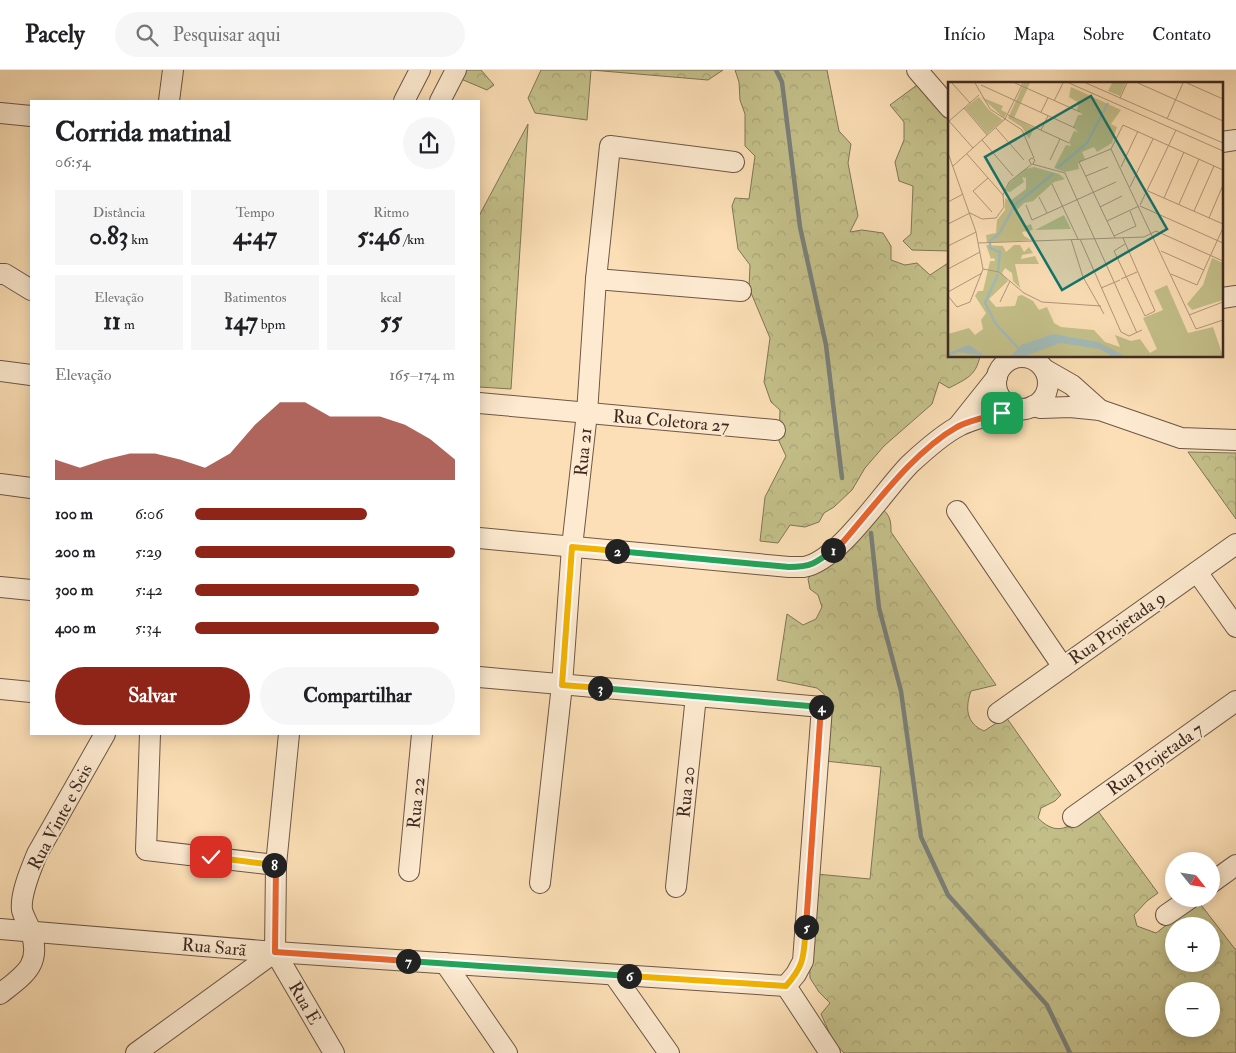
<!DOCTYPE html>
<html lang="pt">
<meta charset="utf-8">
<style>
:root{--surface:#fff;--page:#f6f6f6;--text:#202124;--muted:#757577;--line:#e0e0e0;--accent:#8f2418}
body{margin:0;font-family:"IM FELL Double Pica",serif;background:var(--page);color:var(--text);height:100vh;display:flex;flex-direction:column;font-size:19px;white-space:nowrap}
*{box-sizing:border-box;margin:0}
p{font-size:16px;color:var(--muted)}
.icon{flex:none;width:28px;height:28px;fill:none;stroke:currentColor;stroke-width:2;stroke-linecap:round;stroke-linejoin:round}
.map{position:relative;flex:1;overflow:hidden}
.panel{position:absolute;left:30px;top:30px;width:450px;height:635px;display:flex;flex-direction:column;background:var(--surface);border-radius:0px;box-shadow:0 2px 12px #0003}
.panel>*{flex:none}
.needle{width:32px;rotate:120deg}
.buttons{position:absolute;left:1165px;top:782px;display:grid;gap:10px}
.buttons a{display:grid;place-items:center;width:55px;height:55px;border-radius:50%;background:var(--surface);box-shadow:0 2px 12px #0003;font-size:25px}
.pin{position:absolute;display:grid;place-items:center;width:42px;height:42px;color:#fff;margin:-21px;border-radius:10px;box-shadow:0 2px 8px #0006}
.km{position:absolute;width:25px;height:25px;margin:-12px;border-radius:50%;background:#222;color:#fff;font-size:14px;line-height:25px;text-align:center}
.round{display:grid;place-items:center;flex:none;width:52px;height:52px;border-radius:26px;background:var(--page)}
.headline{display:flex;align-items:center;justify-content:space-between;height:85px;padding:0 25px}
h1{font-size:28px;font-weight:800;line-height:38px}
.metrics{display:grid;grid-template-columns:repeat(3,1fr);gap:8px;height:85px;padding:5px 25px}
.metrics div{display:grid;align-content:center;border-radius:0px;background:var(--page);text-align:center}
.metrics b{font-size:25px;font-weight:800}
.metrics small{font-size:14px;font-weight:400}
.metrics p{font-size:14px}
.chart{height:140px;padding:10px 25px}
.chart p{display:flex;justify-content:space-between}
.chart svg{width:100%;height:90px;margin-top:5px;fill:var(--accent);opacity:.7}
.primary-button{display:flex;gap:10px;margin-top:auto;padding:10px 25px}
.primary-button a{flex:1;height:58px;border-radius:30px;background:var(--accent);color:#fff;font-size:20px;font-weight:800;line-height:58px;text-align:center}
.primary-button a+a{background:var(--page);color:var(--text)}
ul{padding:0 25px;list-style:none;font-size:16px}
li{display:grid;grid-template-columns:80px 60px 1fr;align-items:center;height:38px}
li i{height:12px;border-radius:6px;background:var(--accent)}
header{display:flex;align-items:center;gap:30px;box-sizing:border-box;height:70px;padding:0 25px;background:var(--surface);border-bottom:1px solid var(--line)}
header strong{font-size:24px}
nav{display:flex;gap:28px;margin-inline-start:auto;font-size:18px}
.search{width:350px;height:45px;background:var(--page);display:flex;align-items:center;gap:12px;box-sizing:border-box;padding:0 18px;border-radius:28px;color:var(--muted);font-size:19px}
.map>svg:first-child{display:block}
.forest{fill:url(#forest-crowns);stroke:#807556;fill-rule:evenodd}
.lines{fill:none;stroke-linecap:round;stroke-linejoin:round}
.stream{stroke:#7a807b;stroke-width:4.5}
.minor-casing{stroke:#6d5747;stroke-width:22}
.minor{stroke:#fdead0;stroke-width:20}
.split-1-casing{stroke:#fff;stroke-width:10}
.split-2-casing{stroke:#fff;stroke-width:10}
.split-3-casing{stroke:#fff;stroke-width:10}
.split-4-casing{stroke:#fff;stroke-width:10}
.split-5-casing{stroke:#fff;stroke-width:10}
.split-6-casing{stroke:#fff;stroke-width:10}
.split-7-casing{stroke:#fff;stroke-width:10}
.split-8-casing{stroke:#fff;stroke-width:10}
.split-9-casing{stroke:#fff;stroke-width:10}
.split-1{stroke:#f0652b;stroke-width:6}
.split-2{stroke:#22a559;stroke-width:6}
.split-3{stroke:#f5b400;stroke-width:6}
.split-4{stroke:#22a559;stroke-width:6}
.split-5{stroke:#f0652b;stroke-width:6}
.split-6{stroke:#f5b400;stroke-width:6}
.split-7{stroke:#22a559;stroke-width:6}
.split-8{stroke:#f0652b;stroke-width:6}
.split-9{stroke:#f5b400;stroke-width:6}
.labels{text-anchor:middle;stroke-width:4;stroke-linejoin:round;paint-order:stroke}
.street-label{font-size:18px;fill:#3d2a22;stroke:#fdead0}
.inset-river{fill:none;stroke:#a2bab7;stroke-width:2.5}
.inset-road{fill:none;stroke:#b0977b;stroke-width:1}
.view{fill:#0f766e;fill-opacity:0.15;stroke:#0f766e;stroke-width:2.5}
.inset-edge{fill:none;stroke:#3d2a22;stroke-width:2.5}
</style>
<header>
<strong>Pacely</strong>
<div class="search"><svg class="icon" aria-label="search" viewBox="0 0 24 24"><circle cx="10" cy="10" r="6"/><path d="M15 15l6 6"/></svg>Pesquisar aqui</div>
<nav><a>Início</a><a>Mapa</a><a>Sobre</a><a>Contato</a></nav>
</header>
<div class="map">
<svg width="1236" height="983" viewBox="0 0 1236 983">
<defs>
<pattern id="forest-crowns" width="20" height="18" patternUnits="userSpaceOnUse" patternTransform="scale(1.25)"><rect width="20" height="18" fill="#c4c08a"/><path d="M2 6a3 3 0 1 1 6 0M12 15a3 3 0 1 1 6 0" fill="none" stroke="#a9a577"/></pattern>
</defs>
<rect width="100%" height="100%" fill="#fcdfb6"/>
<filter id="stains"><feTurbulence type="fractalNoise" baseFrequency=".004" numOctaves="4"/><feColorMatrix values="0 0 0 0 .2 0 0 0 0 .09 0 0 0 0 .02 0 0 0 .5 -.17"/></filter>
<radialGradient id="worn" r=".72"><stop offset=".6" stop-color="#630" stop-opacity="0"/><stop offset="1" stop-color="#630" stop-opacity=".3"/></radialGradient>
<g class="forest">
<polygon points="458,0 481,0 494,15 487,20 461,9"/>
<polygon points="541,0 723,0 708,10 591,0 587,50 535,43 528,28"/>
<path d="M735 0H827L839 61 851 74 848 93 858 146 850 162 862 160 883 163 891 176V190L905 195 917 193 930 205 948 193 950 187V286H980C976 306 966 309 949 318L939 312 932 334 884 376 865 398 852 420 834 437 824 443 819 452 805 457 790 455 778 473 760 471 765 427 786 386 779 371 780 340 771 332 764 312 770 268 749 218 750 195 738 179 732 136 735 128 749 129 755 86 745 76V44L740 30 739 12Z"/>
<polygon points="917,15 929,23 950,49 950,181 912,180 903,171 911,164 913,116 899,111 895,92 904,70 904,52 890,35"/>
<polygon points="528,54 511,319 479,317 479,146"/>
<polygon points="1188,382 1236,383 1236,449"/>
<path d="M881 438C890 445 891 450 891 462L996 615 971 621C965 638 966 653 984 661L1006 647 1061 725 1055 731 1041 738 1038 748C1061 771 1073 752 1095 737L1158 823 1147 831 1134 845 1137 856 1156 863 1198 831 1235 879H1236V983H844L833 971 821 944 830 933 819 922 810 908 809 876 816 804 870 809 881 697 825 691 826 633 824 624 817 618 777 610 787 544 803 555 816 549 822 537 818 525 810 519 808 509 814 499ZM1174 856H1211V894H1174ZM1174 921H1211V959H1174Z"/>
</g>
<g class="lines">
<g class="stream">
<polyline points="776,0 782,12 800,157 826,275 842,408"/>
<polyline points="871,463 879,538 901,621 921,767 948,825 1047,935 1070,983"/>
</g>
<defs>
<g id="minor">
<polyline points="917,0 950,38"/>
<polyline points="169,31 173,0"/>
<polyline points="404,31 420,0"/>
<polyline points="440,31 456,0"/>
<polyline points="0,43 31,46"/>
<polyline points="1222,72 1236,70"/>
<polyline points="0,204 5,204 31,220"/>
<polyline points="596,209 741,221"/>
<polyline points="1222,228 1236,226"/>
<circle cx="1022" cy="313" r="26"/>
<polyline points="1044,299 1072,315 1100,340"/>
<polyline points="0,301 31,305"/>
<polyline points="479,333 775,360"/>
<polyline points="1033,336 1041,338 1070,337 1100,340 1181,368 1236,370"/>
<polyline points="958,356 997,307"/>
<polyline points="0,414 31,418"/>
<polyline points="957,441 1063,597"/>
<path d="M479 468 789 497C794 497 799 497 804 497 839 491 885 419 910 394 923 382 943 364 959 356 979 346 1003 342 1025 339"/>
<polyline points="1197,502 1236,557"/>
<polyline points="0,517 31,520"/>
<polyline points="479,607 822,637 803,891 796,904 786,916"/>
<polyline points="0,619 31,622"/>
<polyline points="998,643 1236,474"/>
<polyline points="150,664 146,780 276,795"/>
<polyline points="1073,747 1236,631"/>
<polyline points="409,801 422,664"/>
<polyline points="540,813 562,615 572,477 587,343 596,209 610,76 734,92"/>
<polyline points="1211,813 1236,795"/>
<polyline points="676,817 696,626"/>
<polyline points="1166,845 1189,829"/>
<polyline points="0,859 275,882 786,916"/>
<polyline points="275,882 276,795 289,664"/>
<polyline points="275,882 334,983"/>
<polyline points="445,893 507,983"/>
<polyline points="614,905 669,983"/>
<polyline points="786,916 830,983"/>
<path d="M0 924C24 905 42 895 31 862 29 855 24 848 22 840 20 824 31 799 37 784L105 664"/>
<polyline points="136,983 275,882"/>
</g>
</defs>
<use href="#minor" class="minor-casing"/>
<use href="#minor" class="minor"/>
</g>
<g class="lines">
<defs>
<path id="split-1" d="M833 480 843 472C876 434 913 382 957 357 970 350 987 347 1002 343"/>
<path id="split-2" d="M617 481 789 497C811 497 816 493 833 480"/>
<polyline id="split-3" points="600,618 562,615 572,477 617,481"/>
<polyline id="split-4" points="600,618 821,637"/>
<polyline id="split-5" points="806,857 821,637"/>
<path id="split-6" d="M629 906 786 916C806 893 803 886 806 857"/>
<polyline id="split-7" points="408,891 629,906"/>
<polyline id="split-8" points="274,795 276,795 275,882 408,891"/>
<polyline id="split-9" points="211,787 274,795"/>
</defs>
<use href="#split-1" class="split-1-casing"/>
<use href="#split-2" class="split-2-casing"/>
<use href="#split-3" class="split-3-casing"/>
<use href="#split-4" class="split-4-casing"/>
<use href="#split-5" class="split-5-casing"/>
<use href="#split-6" class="split-6-casing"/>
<use href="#split-7" class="split-7-casing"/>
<use href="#split-8" class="split-8-casing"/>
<use href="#split-9" class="split-9-casing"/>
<use href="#split-1" class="split-1"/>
<use href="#split-2" class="split-2"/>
<use href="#split-3" class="split-3"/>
<use href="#split-4" class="split-4"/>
<use href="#split-5" class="split-5"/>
<use href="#split-6" class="split-6"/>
<use href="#split-7" class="split-7"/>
<use href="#split-8" class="split-8"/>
<use href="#split-9" class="split-9"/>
</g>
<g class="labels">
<g class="street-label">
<text transform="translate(671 351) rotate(5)" y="6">Rua Coletora 27</text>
<text transform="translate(583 382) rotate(-84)" y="6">Rua 21</text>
<text transform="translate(1117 558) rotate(-35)" y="6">Rua Projetada 9</text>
<text transform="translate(1155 689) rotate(-35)" y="6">Rua Projetada 7</text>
<text transform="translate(686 722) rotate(-84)" y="6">Rua 20</text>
<text transform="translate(416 733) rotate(-84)" y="6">Rua 22</text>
<text transform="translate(60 747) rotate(-62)" y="6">Rua Vinte e Seis</text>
<text transform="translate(214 877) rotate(5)" y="6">Rua Sarã</text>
<text transform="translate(305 933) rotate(60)" y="6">Rua E</text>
</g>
</g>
<g transform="translate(948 12)">
<rect width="275" height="275" fill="#fcdfb6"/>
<path d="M76 1H82L66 36 86 46 81 57 74 45 60 36ZM164 1H178L172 14 160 9ZM123 5 173 28 163 42 169 45 164 61 149 70 146 65 134 70 137 77 130 81 131 87 117 90 106 86 118 63 123 64 121 60 126 49 130 50 125 45 130 33H135L129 28 131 21 121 15ZM31 15 41 28 55 38 39 52 17 26ZM33 15 55 24 53 28 59 31 56 36ZM86 85 111 92 117 97 106 100 85 119 76 121 68 129 77 144 83 142 85 148 74 150 76 154 83 158 85 154 86 158 39 161 38 153 48 151 49 138 57 128V116L62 119 78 107V96L74 95 76 100 62 110 58 109 61 101 77 87ZM116 133 123 147 87 148ZM38 163 55 164 58 170 66 163H72L76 170 81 165 85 171 74 173 73 177 87 174 91 182H67L72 206 65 199 64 191 57 186 54 191 60 199 41 217 48 225 67 224 70 214 74 213 85 219 91 228 99 225 106 241 113 245 146 248 157 260 172 265 167 253 183 259 192 257 202 271 209 267 195 236 215 228 206 209 219 203 240 251 265 245 275 274H0V252L21 246 27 253 35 247 33 238 38 231 27 214 30 209H35L42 179H47L46 176 43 177ZM264 176 275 181V218L244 228 239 222 255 203Z" fill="#c4c08a"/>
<path d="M105 252 150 260 177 274H164L152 267 112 261 77 274H63L73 263ZM21 263 37 274 11 270 0 274 2 270Z" fill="#a2bab7"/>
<path class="inset-river" d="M109 86 139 61 160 21M50 189 52 170 42 166V159L51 152 67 123 105 92M50 192 37 221 48 242 70 266"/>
<path class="inset-road" d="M4 1 22 21M27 1 42 27 74 48 86 76M67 1 132 30M121 1 275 69M138 1 275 61M190 1 275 39M239 1 275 17M33 3 127 46M172 16 179 1M106 19 115 1M16 26 39 53M93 30 100 16M60 33 121 61M219 37 235 1M1 39 25 66M0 40 31 13M48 46 76 78M93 48 100 34M34 58 65 94M163 67 248 247 275 238M163 67 175 43 275 88M163 67 131 80 167 156M0 71 28 150 35 187 22 220 9 225 0 214M19 72 55 113M102 78 112 57M83 82 81 78 84 76 87 78 85 82M5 84 57 37 75 1M173 85 190 49M138 94 160 85M40 96 25 109 44 130M104 102 130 157M182 105 205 57M200 109 275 142M91 115 99 131M216 116 236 70M0 120 15 112M231 122 251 77M78 123 84 138 168 100M192 123 228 48M192 124 275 161M152 125 174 114M246 129 266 84M22 131 34 137 48 136 56 125 55 113 61 100 84 82 117 91 189 251M261 136 275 103M159 139 191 124M0 142 22 131M166 154 188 144 182 129M175 156 207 229 197 234 166 169 177 162M123 157 135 195 156 232M132 157 173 250 181 254 194 248M30 161 196 155 208 149 275 179M0 164 28 150M213 169 256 188M0 187 32 170M35 187 51 190 76 211 94 220 153 224M223 192 249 203 275 146M173 197 189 190M153 206 172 198M0 210 34 191M52 220 62 199M241 233 275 220"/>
<path class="view" d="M143 14 219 147 114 208 37 75Z"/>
<rect width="275" height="275" class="inset-edge"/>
</g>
<rect width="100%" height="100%" filter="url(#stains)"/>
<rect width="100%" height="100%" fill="url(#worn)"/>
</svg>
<div class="buttons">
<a><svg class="needle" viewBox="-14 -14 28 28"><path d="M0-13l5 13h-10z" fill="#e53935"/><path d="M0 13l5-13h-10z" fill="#757577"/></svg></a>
<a>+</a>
<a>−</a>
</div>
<div class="pin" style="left:1002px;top:343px;background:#1e9e55"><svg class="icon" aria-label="arrive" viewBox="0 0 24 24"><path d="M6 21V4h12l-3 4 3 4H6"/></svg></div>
<div class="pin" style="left:211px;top:787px;background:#d93025"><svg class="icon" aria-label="check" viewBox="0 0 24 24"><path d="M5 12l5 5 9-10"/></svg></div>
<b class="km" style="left:833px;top:480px">1</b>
<b class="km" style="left:617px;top:481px">2</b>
<b class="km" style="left:600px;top:618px">3</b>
<b class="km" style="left:821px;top:637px">4</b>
<b class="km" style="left:806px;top:857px">5</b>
<b class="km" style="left:629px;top:906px">6</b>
<b class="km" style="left:408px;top:891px">7</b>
<b class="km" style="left:274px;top:795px">8</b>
<section class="panel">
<div class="headline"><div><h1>Corrida matinal</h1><p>06:54</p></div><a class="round"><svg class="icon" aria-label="share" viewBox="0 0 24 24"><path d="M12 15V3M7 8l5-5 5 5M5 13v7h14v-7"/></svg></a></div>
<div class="metrics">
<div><p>Distância</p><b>0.83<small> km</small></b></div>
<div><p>Tempo</p><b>4:47</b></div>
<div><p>Ritmo</p><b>5:46<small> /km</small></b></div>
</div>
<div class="metrics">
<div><p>Elevação</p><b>11<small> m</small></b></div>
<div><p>Batimentos</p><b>147<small> bpm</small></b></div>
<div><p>kcal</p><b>55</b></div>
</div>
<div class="chart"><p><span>Elevação</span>165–174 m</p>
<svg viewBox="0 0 160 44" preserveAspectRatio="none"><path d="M0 44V34L10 38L20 34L30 31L40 31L50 34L60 38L70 31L80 17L90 6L100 6L110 13L120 13L130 13L140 17L150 24L160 34V44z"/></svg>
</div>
<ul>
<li><b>100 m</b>6:06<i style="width:66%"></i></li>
<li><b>200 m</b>5:29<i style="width:100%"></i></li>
<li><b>300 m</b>5:42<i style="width:86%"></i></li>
<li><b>400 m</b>5:34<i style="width:94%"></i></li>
</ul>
<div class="primary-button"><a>Salvar</a><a>Compartilhar</a></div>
</section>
</div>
